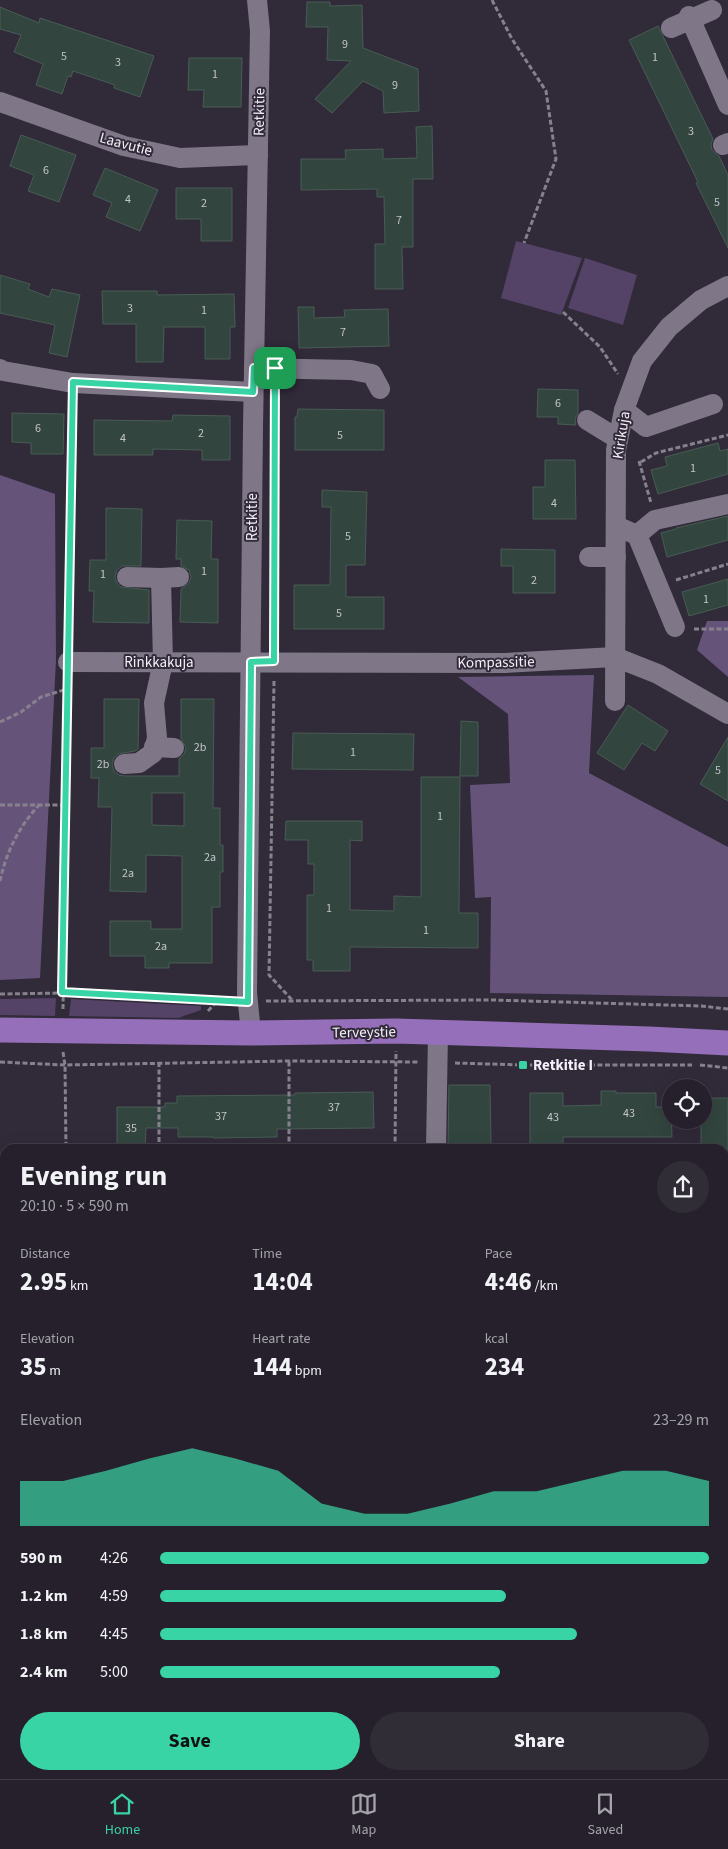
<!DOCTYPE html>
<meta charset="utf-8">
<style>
:root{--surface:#25202b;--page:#312d37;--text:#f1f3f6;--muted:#a3a3a9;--line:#423e47;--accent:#39d4a5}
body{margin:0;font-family:"Source Sans 3",sans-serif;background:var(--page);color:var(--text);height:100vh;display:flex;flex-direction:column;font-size:19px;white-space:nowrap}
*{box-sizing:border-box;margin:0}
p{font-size:16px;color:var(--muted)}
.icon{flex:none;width:28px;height:28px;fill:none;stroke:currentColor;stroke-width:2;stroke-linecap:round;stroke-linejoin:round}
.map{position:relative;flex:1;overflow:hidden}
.side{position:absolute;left:0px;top:1144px;width:729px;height:636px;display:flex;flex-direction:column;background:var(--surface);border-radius:15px 15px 0 0;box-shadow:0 5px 20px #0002,0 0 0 1px var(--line)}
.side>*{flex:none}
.controls{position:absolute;left:662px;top:1079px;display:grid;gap:10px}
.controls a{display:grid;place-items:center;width:50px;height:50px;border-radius:50%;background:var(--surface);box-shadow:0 5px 20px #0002,0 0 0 1px var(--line);font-size:25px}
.pin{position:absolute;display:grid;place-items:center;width:42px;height:42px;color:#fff;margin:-21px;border-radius:10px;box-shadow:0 2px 8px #0006}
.round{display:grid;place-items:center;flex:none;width:52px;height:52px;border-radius:26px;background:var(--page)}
.overview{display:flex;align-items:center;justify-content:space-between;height:85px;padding:0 20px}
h1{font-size:28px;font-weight:700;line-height:38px}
.metrics{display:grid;grid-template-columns:repeat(3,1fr);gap:8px;height:85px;padding:5px 20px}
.metrics div{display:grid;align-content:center}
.metrics b{font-size:25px;font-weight:700}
.metrics small{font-size:14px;font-weight:400}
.metrics p{font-size:14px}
.chart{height:140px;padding:10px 20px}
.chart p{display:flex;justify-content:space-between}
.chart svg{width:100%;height:90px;margin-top:5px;fill:var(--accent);opacity:.7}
.button{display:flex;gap:10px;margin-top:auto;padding:10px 20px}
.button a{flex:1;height:58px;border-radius:30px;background:var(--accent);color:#111;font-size:20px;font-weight:700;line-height:58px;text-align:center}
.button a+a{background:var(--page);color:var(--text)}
ul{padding:0 20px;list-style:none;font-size:16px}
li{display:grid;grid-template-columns:80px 60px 1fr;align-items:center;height:38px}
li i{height:12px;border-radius:6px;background:var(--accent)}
.tabs{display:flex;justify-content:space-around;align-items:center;height:70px;border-top:1px solid var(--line);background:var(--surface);font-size:14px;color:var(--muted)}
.tabs a{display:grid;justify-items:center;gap:2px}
.tabs .current{color:var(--accent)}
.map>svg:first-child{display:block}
.green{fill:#544267}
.forest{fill:#66537a}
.building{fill:#32453e;stroke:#485c54;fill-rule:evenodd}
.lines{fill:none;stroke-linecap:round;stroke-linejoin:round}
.path{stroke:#87818e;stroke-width:3;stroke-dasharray:5 2.5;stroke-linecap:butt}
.minor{stroke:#7f7788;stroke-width:20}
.major{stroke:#966fba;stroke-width:25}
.route-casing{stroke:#fff;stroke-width:10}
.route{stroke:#39d4a5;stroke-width:6}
.poi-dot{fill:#39d4a5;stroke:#312a39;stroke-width:2}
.labels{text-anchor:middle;stroke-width:4;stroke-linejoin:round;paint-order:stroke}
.number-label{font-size:12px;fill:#c3c4ca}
.street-label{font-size:15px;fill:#f3eef8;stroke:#312a39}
.poi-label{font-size:15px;font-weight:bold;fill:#f3eef8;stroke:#312a39;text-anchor:start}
</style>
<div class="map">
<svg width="728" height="1779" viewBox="0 0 728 1779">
<rect width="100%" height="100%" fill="#312a39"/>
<g class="green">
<polygon points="516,241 582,258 561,315 501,298"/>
<polygon points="585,258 637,275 623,325 568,308"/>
<polygon points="56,998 55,1016 0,1015 0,999"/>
<polygon points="71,999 201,1006 201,1010 178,1018 69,1016"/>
</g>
<g class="forest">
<polygon points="0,475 55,494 56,660 40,978 0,980"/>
<polygon points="707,621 728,621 728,677 697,650"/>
<polygon points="594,675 589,773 728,847 728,997 490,993 491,897 475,898 470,785 510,783 508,714 458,677"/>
<polygon points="728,1363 728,1548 724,1552 724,1365"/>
<polygon points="728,1574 728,1655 724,1661 724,1579"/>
<polygon points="724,1687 728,1690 728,1779 640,1779 644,1775 724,1775"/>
<polygon points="169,1775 432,1775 426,1779 172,1779"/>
<polygon points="479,1775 620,1775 611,1779 472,1779"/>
</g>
<g class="building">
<polygon points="307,2 330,2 330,6 362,5 363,48 418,69 419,111 384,113 383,91 363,81 332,113 315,99 351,61 327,60 328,27 306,27"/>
<polygon points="0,7 39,23 40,18 154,56 140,97 114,88 115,85 73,71 71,77 68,76 62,94 36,85 43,64 14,52 21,35 0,29"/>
<polygon points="658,26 713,139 711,144 712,150 719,156 728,175 728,248 696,183 698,182 629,40"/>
<polygon points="189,58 242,58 241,107 203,107 204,90 188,90"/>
<polygon points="432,126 433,179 413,179 413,247 402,247 403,289 375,289 375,244 385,244 384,197 377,197 377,189 301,190 301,159 346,159 345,150 383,149 383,159 417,158 416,127"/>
<polygon points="21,135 76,155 59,202 28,191 34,175 10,166"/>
<polygon points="105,168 158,190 140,231 106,217 112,203 93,195"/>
<polygon points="176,188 232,188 232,241 201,241 201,219 176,219"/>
<polygon points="0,275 30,284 28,289 49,297 52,289 80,295 67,357 49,353 55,325 0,313"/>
<polygon points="102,291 157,291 157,295 234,294 235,327 230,327 230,359 205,359 205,327 164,327 163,362 136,362 136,324 103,324"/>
<polygon points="298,307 314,307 314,318 345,317 344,310 388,309 389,346 299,348"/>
<polygon points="538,389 578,390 578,413 575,419 576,425 558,424 558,417 537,417"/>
<polygon points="298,409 384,410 384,450 295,450 295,417 297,417"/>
<polygon points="12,413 64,414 63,454 31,454 31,443 12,442"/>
<polygon points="173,415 230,416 230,460 202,460 202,450 153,449 153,455 94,455 94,420 172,421"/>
<polygon points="718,443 720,451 728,449 728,474 658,494 651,470 667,466 665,457"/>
<polygon points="545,460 575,460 576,519 533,519 533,487 545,487"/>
<polygon points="322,490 367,492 365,565 346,565 346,597 384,597 384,629 294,629 294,585 330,585 331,507 322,507"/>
<polygon points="106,508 142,509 141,566 122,566 117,570 115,577 117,583 121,587 149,590 149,623 93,622 94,591 89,591 90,560 106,560"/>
<polygon points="728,516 728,540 667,557 661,533 676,529 676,528"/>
<polygon points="177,520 212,521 211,559 218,559 218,623 180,622 181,589 189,583 191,577 189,570 181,566 181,559 176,559"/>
<polygon points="501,549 555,550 555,593 513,593 513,566 501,566"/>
<polygon points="728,579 728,605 689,616 682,592"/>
<path d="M104 699H139L138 749 135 751 118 754 114 758 112 764 114 771 119 775 125 776H179V759L184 754 186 748 181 739V699H214L213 808H220V845H223V872H220V907H212V963H169V968H145V956H110V921H151V929H182V856L146 855V892L110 891 112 807H98L99 778H91V748H104ZM152 793H184V826L152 825Z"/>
<polygon points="628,705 668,731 655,751 642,743 624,770 597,753"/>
<polygon points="461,721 478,722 478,776 460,776"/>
<polygon points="293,733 414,734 413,770 292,769"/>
<polygon points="728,737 728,801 700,784"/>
<polygon points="421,777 460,777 459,913 478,913 478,948 350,947 350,971 313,971 313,960 307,960 307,895 314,895 314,864 308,864 308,840 285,840 286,821 362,821 362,841 350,840 350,910 394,911 394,896 421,897"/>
<polygon points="449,1085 490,1085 491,1144 448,1144"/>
<polygon points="601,1091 616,1091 616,1093 656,1093 656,1107 671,1107 672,1137 563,1137 563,1149 530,1149 530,1093 563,1093 563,1106 601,1105"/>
<polygon points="373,1092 374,1128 277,1129 277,1137 213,1138 213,1137 178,1137 178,1128 146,1128 145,1149 117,1149 117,1107 165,1107 165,1103 177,1103 177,1096 295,1095 295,1093"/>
<polygon points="704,1098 728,1098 728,1149 701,1149 701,1120 704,1120"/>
</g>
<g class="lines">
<g class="path">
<polyline points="492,0 512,39 546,91 556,159 524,243"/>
<polyline points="563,312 600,347 618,374"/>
<polyline points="639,461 651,503"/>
<polyline points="641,462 656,453 728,435"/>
<polyline points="676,580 728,564"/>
<polyline points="694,629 728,629"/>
<polyline points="68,644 73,401"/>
<polyline points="274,644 275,398"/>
<polyline points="274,681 269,975 293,1001"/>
<polyline points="0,722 21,712 41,697 67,689"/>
<polyline points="0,805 65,805"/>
<path d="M0 881C6 852 20 825 40 804"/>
<polyline points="0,994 62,993 230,1001"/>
<polyline points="266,1001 492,1000 701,1006 728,1009"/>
<polyline points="63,1009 67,681"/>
<polyline points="208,1011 217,1001"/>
<polyline points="63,1052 65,1065 66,1149"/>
<polyline points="0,1062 65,1065 289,1061 419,1062"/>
<polyline points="159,1062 159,1149"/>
<polyline points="455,1063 523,1065 692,1065"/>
<polyline points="700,1065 728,1068"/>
<polyline points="289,1149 289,1061"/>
<polyline points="395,1149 396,1051"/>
<polyline points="0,1290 5,1290"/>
<polyline points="724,1345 728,1343"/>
<polyline points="0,1505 5,1505"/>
<polyline points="724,1561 728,1558"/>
<polyline points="380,1779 387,1775"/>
</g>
<g class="minor">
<polyline points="689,16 728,105"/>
<polyline points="671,28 712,10"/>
<polyline points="0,102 124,146 180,158 258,155"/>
<polyline points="723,145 728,143"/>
<polyline points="254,368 351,370 372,374 380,389"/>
<polyline points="0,369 3,371 73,383 253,392"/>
<polyline points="624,410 646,427 713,404"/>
<polyline points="587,420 618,439"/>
<polyline points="616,526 637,535 675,627"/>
<polyline points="637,535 655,520 728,504"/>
<polyline points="589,557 616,557"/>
<polyline points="127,577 161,578"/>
<polyline points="68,662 505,663 615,657 658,674 728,714"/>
<polyline points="615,701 616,450 624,410 642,361 669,327 701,300 728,286"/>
<polyline points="154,747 174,748"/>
<polyline points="124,764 139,763 153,753 157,738 154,703 163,662 161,578 179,577"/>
<polyline points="251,1033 247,993 253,427 260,31 257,0"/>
<polyline points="436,1149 438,1033"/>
<polyline points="724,1676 728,1669"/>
<polyline points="0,1700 5,1703"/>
<polyline points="115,1775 121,1779"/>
<polyline points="630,1779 634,1775"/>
</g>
<polyline class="major" points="0,1030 251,1033 396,1031 649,1039 728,1043"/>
</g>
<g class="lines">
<defs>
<polygon id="route" points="254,368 275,368 274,661 251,662 248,1002 62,992 73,382 253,392"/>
</defs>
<use href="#route" class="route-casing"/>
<use href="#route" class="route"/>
</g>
<rect class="poi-dot" x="518" y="1060" width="10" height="10" rx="2.5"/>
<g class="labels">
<g class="number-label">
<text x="345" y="48">9</text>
<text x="64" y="60">5</text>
<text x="655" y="61">1</text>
<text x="118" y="66">3</text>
<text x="215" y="78">1</text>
<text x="395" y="89">9</text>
<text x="691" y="135">3</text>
<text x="46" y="174">6</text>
<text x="128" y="203">4</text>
<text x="717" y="206">5</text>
<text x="204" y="207">2</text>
<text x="399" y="224">7</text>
<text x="130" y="312">3</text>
<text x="204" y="314">1</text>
<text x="343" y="336">7</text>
<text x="558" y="407">6</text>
<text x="38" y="432">6</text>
<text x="201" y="437">2</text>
<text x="340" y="439">5</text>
<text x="123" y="442">4</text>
<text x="693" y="472">1</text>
<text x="554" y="507">4</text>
<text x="348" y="540">5</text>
<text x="204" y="575">1</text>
<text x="103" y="578">1</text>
<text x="534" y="584">2</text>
<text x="706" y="603">1</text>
<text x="339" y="617">5</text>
<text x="200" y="751">2b</text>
<text x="353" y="756">1</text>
<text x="103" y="768">2b</text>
<text x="718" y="774">5</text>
<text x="440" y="820">1</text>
<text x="210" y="861">2a</text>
<text x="128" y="877">2a</text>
<text x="329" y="912">1</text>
<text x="426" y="934">1</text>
<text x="161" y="950">2a</text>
<text x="334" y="1111">37</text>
<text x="629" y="1117">43</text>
<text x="221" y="1120">37</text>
<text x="553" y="1121">43</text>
<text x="131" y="1132">35</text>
</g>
<g class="street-label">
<text transform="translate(259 112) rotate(-89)" y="5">Retkitie</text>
<text transform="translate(126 144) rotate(15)" y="5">Laavutie</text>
<text transform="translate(621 435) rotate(-81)" y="5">Kirikuja</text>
<text transform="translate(252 517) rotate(-90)" y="5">Retkitie</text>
<text x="159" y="667">Rinkkakuja</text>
<text transform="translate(496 662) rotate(-1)" y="5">Kompassitie</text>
<text transform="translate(364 1032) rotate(-1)" y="5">Terveystie</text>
</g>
<g class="poi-label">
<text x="533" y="1070">Retkitie I</text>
</g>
</g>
</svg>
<div class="controls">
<a><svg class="icon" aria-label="locate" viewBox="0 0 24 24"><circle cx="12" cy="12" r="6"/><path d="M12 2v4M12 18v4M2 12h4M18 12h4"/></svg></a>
</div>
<div class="pin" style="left:275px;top:368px;background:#1e9e55"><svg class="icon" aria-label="arrive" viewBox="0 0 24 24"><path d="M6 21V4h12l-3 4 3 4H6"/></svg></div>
<section class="side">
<div class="overview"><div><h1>Evening run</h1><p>20:10 · 5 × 590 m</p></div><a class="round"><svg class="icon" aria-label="share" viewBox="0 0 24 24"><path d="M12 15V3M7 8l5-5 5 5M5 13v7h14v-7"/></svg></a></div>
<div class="metrics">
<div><p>Distance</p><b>2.95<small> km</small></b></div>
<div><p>Time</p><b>14:04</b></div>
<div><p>Pace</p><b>4:46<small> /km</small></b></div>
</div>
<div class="metrics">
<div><p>Elevation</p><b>35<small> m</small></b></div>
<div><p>Heart rate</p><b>144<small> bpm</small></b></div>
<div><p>kcal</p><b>234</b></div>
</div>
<div class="chart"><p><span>Elevation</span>23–29 m</p>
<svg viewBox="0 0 160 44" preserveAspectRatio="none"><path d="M0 44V22L10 22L20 17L30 11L40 6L50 11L60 17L70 33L80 38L90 38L100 33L110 27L120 27L130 22L140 17L150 17L160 22V44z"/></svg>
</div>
<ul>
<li><b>590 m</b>4:26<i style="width:100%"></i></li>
<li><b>1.2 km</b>4:59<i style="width:63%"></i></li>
<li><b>1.8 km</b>4:45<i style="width:76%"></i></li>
<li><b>2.4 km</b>5:00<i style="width:62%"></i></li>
</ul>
<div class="button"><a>Save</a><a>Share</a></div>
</section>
</div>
<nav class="tabs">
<a class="current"><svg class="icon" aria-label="home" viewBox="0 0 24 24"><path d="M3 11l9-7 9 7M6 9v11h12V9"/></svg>Home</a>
<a><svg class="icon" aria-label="map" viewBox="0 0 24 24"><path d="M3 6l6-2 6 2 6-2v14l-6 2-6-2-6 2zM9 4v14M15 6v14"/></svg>Map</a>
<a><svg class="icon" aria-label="saved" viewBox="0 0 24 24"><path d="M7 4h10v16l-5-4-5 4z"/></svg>Saved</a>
</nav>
